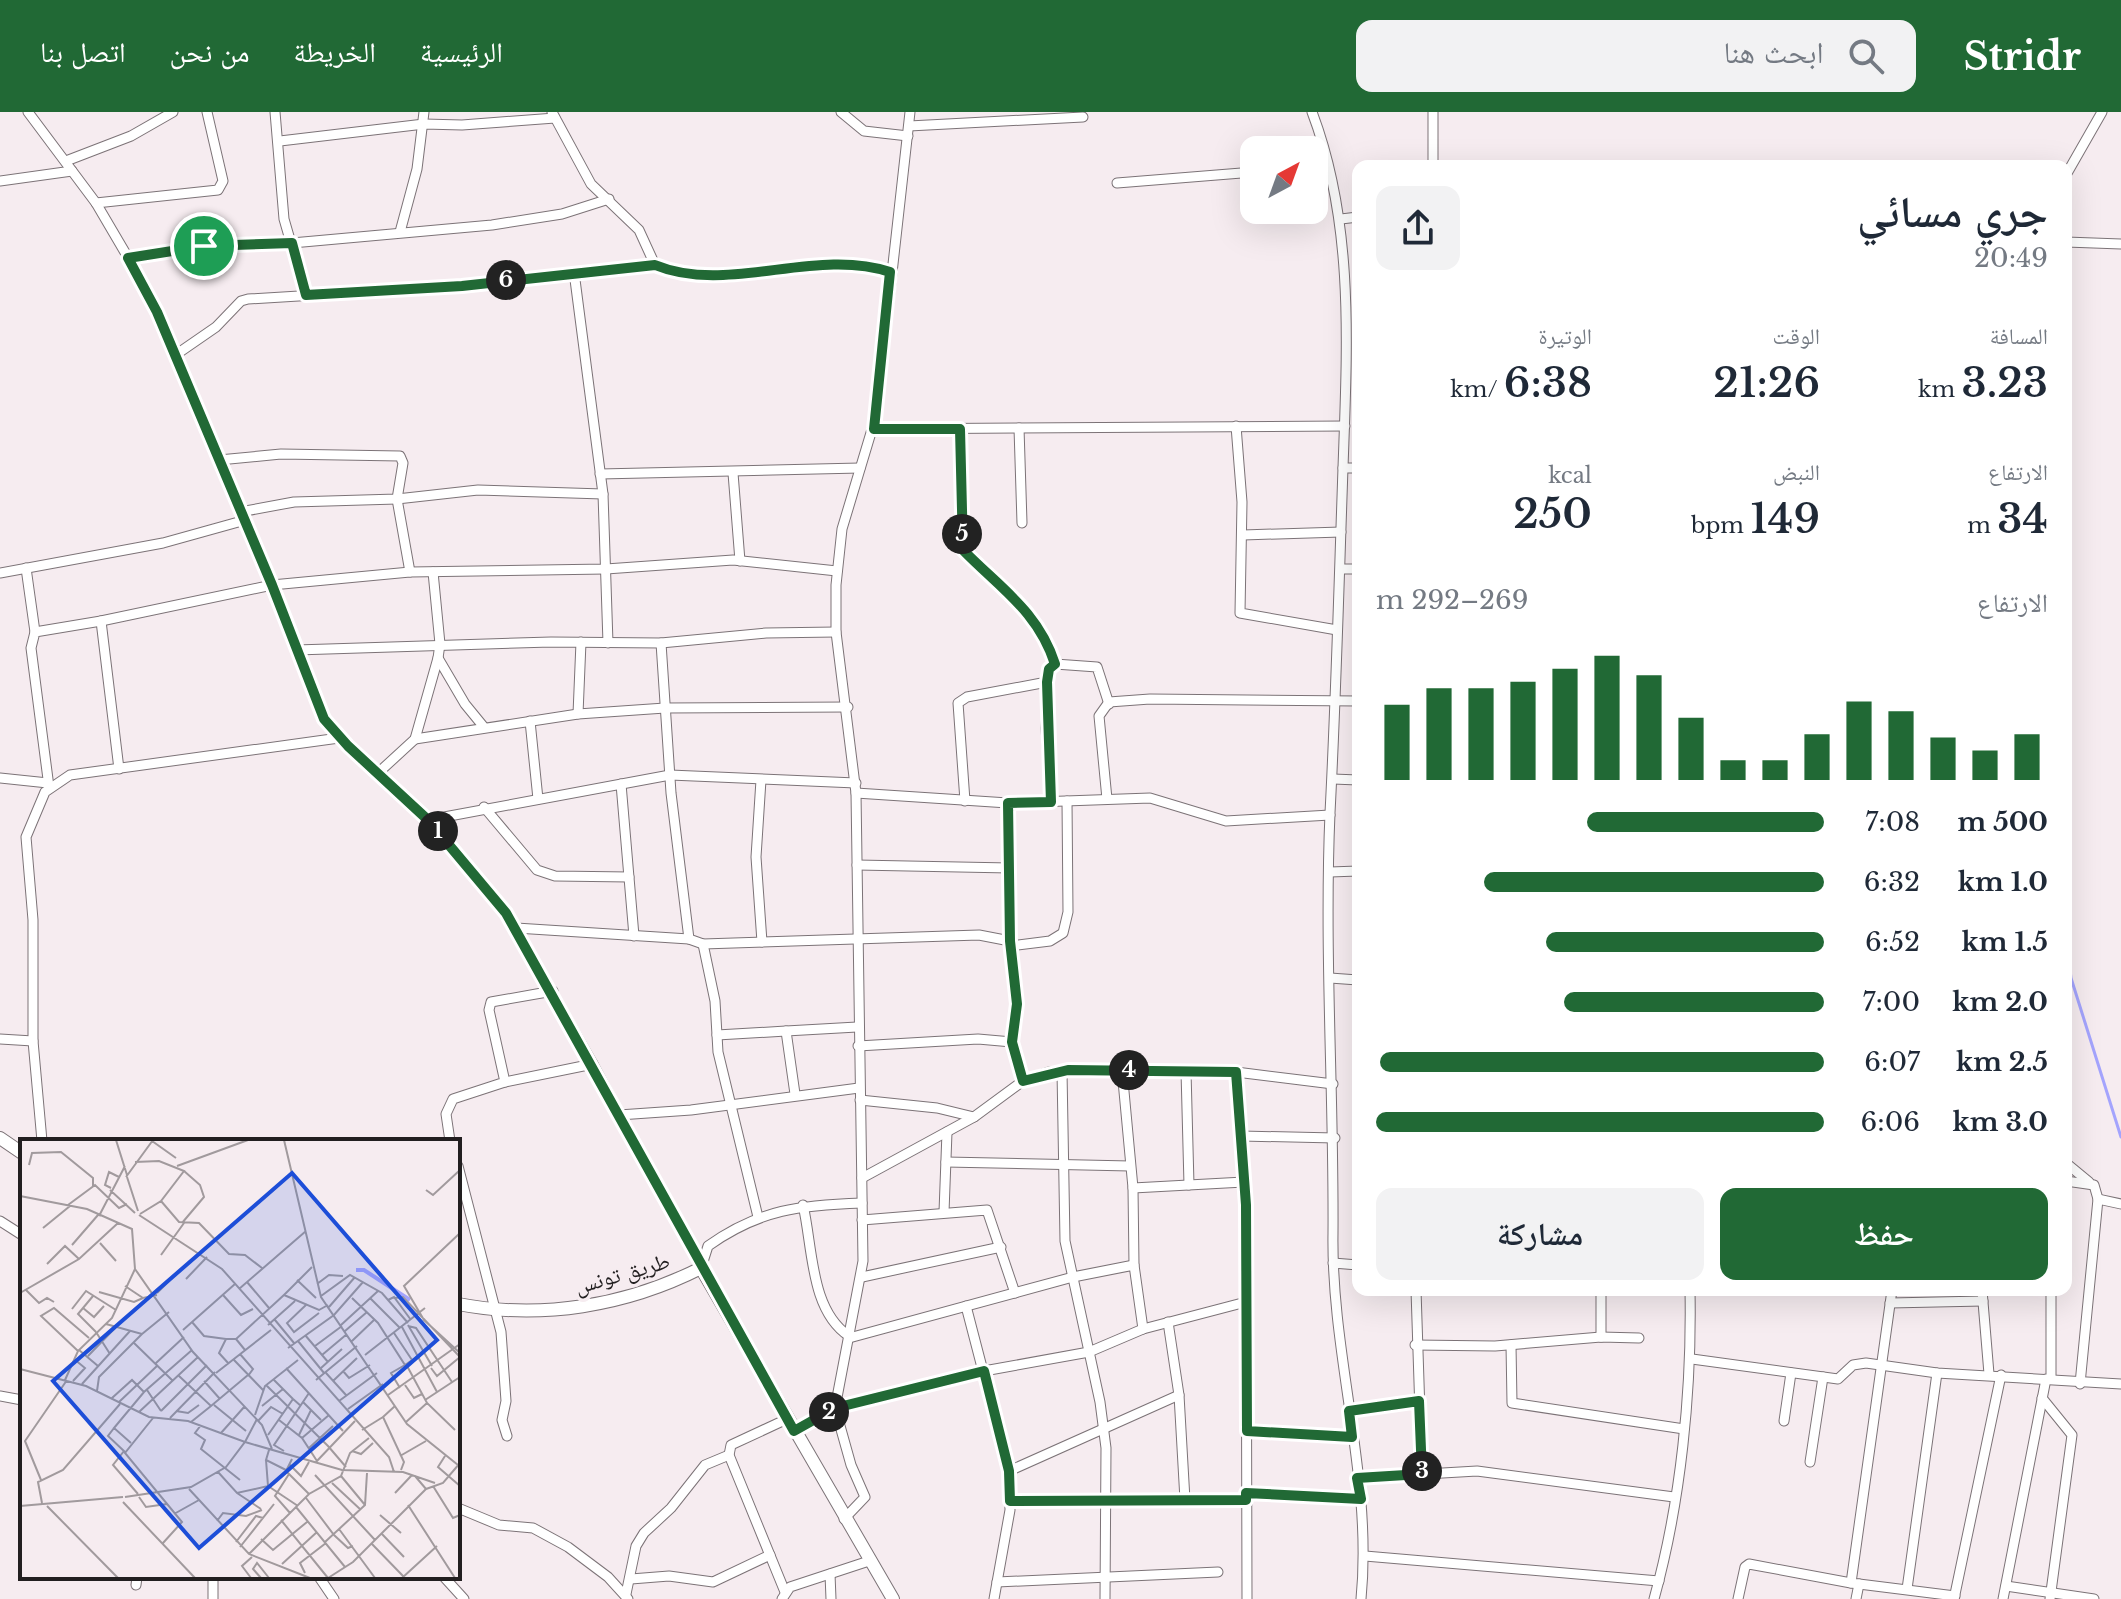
<!DOCTYPE html>
<html lang="ar">
<meta charset="utf-8">
<style>
:root{--surface:#fff;--page:#f2f2f3;--text:#1f2937;--muted:#747a83;--accent:#216935}
body{margin:0;font-family:"Libre Baskerville","Noto Naskh Arabic",serif;background:var(--page);color:var(--text);direction:rtl;height:100vh;display:flex;flex-direction:column;font-size:30px;white-space:nowrap}
*{box-sizing:border-box;margin:0}
p{font-size:26px;color:var(--muted)}
.icon{flex:none;width:44px;height:44px;fill:none;stroke:currentColor;stroke-width:2;stroke-linecap:round;stroke-linejoin:round}
.map{position:relative;flex:1;overflow:hidden;direction:ltr}
.side{position:absolute;left:1352px;top:48px;width:720px;height:1136px;display:flex;flex-direction:column;background:var(--surface);border-radius:16px;box-shadow:0 8px 32px #0002;direction:rtl}
.side>*{flex:none}
.needle{width:52px;rotate:41deg}
.controls{position:absolute;left:1240px;top:24px;display:grid;gap:16px}
.controls a{display:grid;place-items:center;width:88px;height:88px;border-radius:16px;background:var(--surface);box-shadow:0 8px 32px #0002;font-size:40px}
.pin{position:absolute;display:grid;place-items:center;width:68px;height:68px;color:#fff;margin:-34px;border:4px solid #fff;border-radius:50%;box-shadow:0 2px 8px #0007}
.km{position:absolute;width:40px;height:40px;margin:-20px;border-radius:50%;background:#222;color:#fff;font-size:22px;line-height:40px;text-align:center}
.round{display:grid;place-items:center;flex:none;width:84px;height:84px;border-radius:16px;background:var(--page)}
.summary{display:flex;align-items:center;justify-content:space-between;height:136px;padding:0 24px}
h1{font-size:44px;font-weight:600;line-height:60px}
.metrics{display:grid;grid-template-columns:repeat(3,1fr);gap:12px;height:136px;padding:8px 24px}
.metrics div{display:grid;align-content:center}
.metrics b{font-size:40px;font-weight:600}
.metrics small{font-size:22px;font-weight:400}
.metrics p{font-size:22px}
.chart{height:224px;padding:16px 24px}
.chart p{display:flex;justify-content:space-between}
.chart svg{width:100%;height:144px;margin-top:8px;stroke:var(--accent);stroke-width:6}
.cta{display:flex;gap:16px;margin-top:auto;padding:16px 24px}
.cta a{flex:1;height:92px;border-radius:16px;background:var(--accent);color:#fff;font-size:32px;font-weight:600;line-height:92px;text-align:center}
.cta a+a{background:var(--page);color:var(--text)}
ul{padding:0 24px;list-style:none;font-size:26px}
li{display:grid;grid-template-columns:128px 96px 1fr;align-items:center;height:60px}
li i{height:20px;border-radius:10px;background:var(--accent)}
header{display:flex;align-items:center;gap:48px;box-sizing:border-box;height:112px;padding:0 40px;background:var(--accent);color:#fff}
header strong{font-size:38px}
nav{display:flex;gap:44px;margin-inline-start:auto;font-size:28px}
.search{width:560px;height:72px;background:var(--page);display:flex;align-items:center;gap:20px;box-sizing:border-box;padding:0 28px;border-radius:16px;color:var(--muted);font-size:30px}
.map>svg:first-child{display:block}
.lines{fill:none;stroke-linecap:round;stroke-linejoin:round}
.stream{stroke:#a4a4fd;stroke-width:3}
.street-casing{stroke:#7c7377;stroke-width:11}
.secondary-casing{stroke:#7c7377;stroke-width:14}
.street{stroke:#fff;stroke-width:9}
.secondary{stroke:#fff;stroke-width:12}
.route-casing{stroke:#fff;stroke-width:16}
.route{stroke:#216935;stroke-width:10}
.labels{text-anchor:middle;stroke-width:7;stroke-linejoin:round;paint-order:stroke}
.street-label{font-size:22px;fill:#221f20;stroke:#f6ecf0}
.inset-river{fill:none;stroke:#a4a4fd;stroke-width:4}
.inset-road{fill:none;stroke:#a19a9d;stroke-width:2}
.view{fill:#1d4ed8;fill-opacity:0.15;stroke:#1d4ed8;stroke-width:4}
.inset-edge{fill:none;stroke:#221f20;stroke-width:4}
</style>
<header>
<strong>Stridr</strong>
<div class="search"><svg class="icon" aria-label="search" viewBox="0 0 24 24"><circle cx="10" cy="10" r="6"/><path d="M15 15l6 6"/></svg>ابحث هنا</div>
<nav><a>الرئيسية</a><a>الخريطة</a><a>من نحن</a><a>اتصل بنا</a></nav>
</header>
<div class="map">
<svg width="2121" height="1487" viewBox="0 0 2121 1487">
<rect width="100%" height="100%" fill="#f6ecf0"/>
<g class="lines">
<polyline class="stream" points="2066,827 2071,866 2121,1025"/>
<defs>
<g id="street">
<polyline points="28,0 96,91 143,171 272,473 324,607 348,634 428,708 506,801 593,952 701,1156"/>
<polyline points="275,0 284,107 306,183"/>
<polyline points="841,0 864,19 908,24"/>
<path d="M1312 0C1355 113 1347 237 1343 356 1339 471 1336 586 1330 701 1324 841 1334 981 1333 1121 1331 1244 1373 1365 1361 1487"/>
<polyline points="909,14 1083,5"/>
<polyline points="280,29 424,12 462,13 555,6"/>
<polyline points="66,49 131,24 173,0"/>
<polyline points="1433,54 1433,0"/>
<polyline points="2066,63 2102,0"/>
<polyline points="0,69 72,59"/>
<polyline points="1117,71 1254,60"/>
<polyline points="96,91 218,78 223,69 207,0"/>
<polyline points="1341,107 1358,105"/>
<polyline points="400,120 417,57 424,0"/>
<polyline points="2066,130 2121,132"/>
<polyline points="128,146 204,134 292,131 492,113 562,102 609,87"/>
<path d="M655 153C729 184 814 135 890 160"/>
<polyline points="574,160 603,382 608,531"/>
<polyline points="174,244 216,215 241,189 248,187 462,174 655,153 639,118 591,72 552,0"/>
<polyline points="1236,314 1242,390 1240,501 1337,518"/>
<polyline points="1019,316 1022,411"/>
<polyline points="874,317 1345,314"/>
<path d="M960 317 963 438C1000 476 1038 498 1055 552"/>
<polyline points="219,348 281,342 400,344 403,351 397,387 410,460"/>
<polyline points="1343,356 1358,356"/>
<polyline points="733,361 740,449"/>
<polyline points="600,362 860,356"/>
<polyline points="240,400 294,390 397,387 478,378 603,382"/>
<polyline points="1243,423 1341,420"/>
<polyline points="26,456 35,520"/>
<polyline points="1341,457 1358,457"/>
<polyline points="0,461 163,431 242,409"/>
<polyline points="661,531 671,681 689,827 703,832 979,823 1010,829"/>
<polyline points="296,538 551,530 661,531 766,521 836,520"/>
<polyline points="438,546 465,592 483,614"/>
<polyline points="578,602 581,530"/>
<polyline points="530,609 538,687"/>
<polyline points="415,627 578,602 665,596 848,595"/>
<polyline points="119,657 101,509 272,473 410,460 606,457 733,448 837,459"/>
<polyline points="378,661 415,627 438,546 440,532 433,460"/>
<polyline points="0,666 48,671"/>
<polyline points="1333,667 1358,668"/>
<polyline points="761,668 756,745 762,830"/>
<polyline points="621,672 634,824"/>
<polyline points="49,675 31,536 35,520 101,509"/>
<polyline points="856,681 1008,691 1150,686 1226,709 1330,703"/>
<polyline points="1107,687 1099,604 1109,590 1150,587 1358,589"/>
<polyline points="965,689 958,591 967,585 1047,570"/>
<polyline points="1051,690 1046,616 1050,555 1055,552 1097,555 1109,592"/>
<polyline points="1008,691 1010,829 1017,892 1012,930 1023,969"/>
<polyline points="484,695 537,758 555,764 629,765"/>
<polyline points="428,708 670,663 856,671"/>
<polyline points="857,753 1010,756"/>
<polyline points="1330,760 1358,759"/>
<polyline points="516,816 689,827"/>
<polyline points="703,832 715,889 718,940 758,1105"/>
<polyline points="1010,834 1050,829 1063,821 1068,800 1067,689"/>
<polyline points="1330,866 1358,868"/>
<polyline points="717,923 786,919"/>
<polyline points="0,927 33,929"/>
<polyline points="858,934 978,927 1012,930"/>
<polyline points="1122,958 1133,1076 1134,1153"/>
<polyline points="1062,959 1065,1129 1100,1290 1106,1336 1105,1487"/>
<polyline points="1186,959 1189,1073"/>
<polyline points="1236,960 1246,1093 1247,1487"/>
<polyline points="505,970 593,952"/>
<polyline points="795,982 786,919 857,915"/>
<polyline points="860,988 937,996 974,1005"/>
<polyline points="619,1003 691,998 859,976"/>
<polyline points="1241,1024 1335,1026"/>
<polyline points="42,1029 33,929 33,808 26,725 45,680 70,663 339,626"/>
<polyline points="450,1029 446,1002 453,987 505,970 489,898 491,890 553,879"/>
<polyline points="946,1050 1130,1054"/>
<polyline points="2066,1051 2089,1070"/>
<polyline points="458,1054 501,1220 506,1289 502,1308 507,1324"/>
<polyline points="862,1066 974,1005 1023,969 1049,960 1236,960 1333,972"/>
<polyline points="2066,1069 2094,1073 2098,1087 2080,1272"/>
<polyline points="1133,1076 1244,1070"/>
<polyline points="2098,1087 2121,1092"/>
<path d="M803 1093C813 1136 810 1198 849 1224"/>
<polyline points="944,1100 947,1020"/>
<polyline points="862,1108 987,1098 1015,1181"/>
<polyline points="0,1109 22,1123"/>
<polyline points="1333,1151 1358,1153"/>
<path d="M701 1156 708 1134C760 1097 801 1093 862 1091"/>
<polyline points="862,1165 1001,1135"/>
<polyline points="1416,1178 1422,1362"/>
<polyline points="1892,1178 1851,1471 1955,1484"/>
<polyline points="1982,1178 1989,1262"/>
<polyline points="2051,1178 2051,1267"/>
<polyline points="1890,1191 1983,1189"/>
<polyline points="966,1194 1009,1359 1010,1398 994,1487"/>
<polyline points="1168,1210 1179,1283 1185,1388"/>
<polyline points="1601,1225 1601,1178"/>
<polyline points="849,1226 1073,1165 1134,1153 1143,1217"/>
<polyline points="1415,1233 1495,1234 1601,1225 1639,1226"/>
<polyline points="1511,1233 1512,1291 1684,1317"/>
<polyline points="1692,1247 1838,1267 1853,1253 1866,1251 1937,1261 2121,1272"/>
<polyline points="0,1284 22,1288"/>
<polyline points="2042,1286 2072,1323 2050,1487"/>
<polyline points="1349,1299 1419,1289"/>
<polyline points="1784,1309 1791,1261"/>
<polyline points="794,1319 835,1296 863,1149 856,681 836,520 836,473 842,417 876,304 910,0"/>
<polyline points="1247,1319 1352,1325"/>
<polyline points="1810,1350 1823,1265"/>
<polyline points="1009,1359 1179,1283"/>
<polyline points="1357,1366 1477,1359 1674,1385"/>
<polyline points="1246,1381 1361,1387"/>
<polyline points="1010,1389 1246,1388"/>
<polyline points="458,1396 499,1413 533,1416 568,1435 608,1465 628,1487"/>
<polyline points="844,1407 865,1385 851,1353 835,1296 984,1259 1089,1240 1143,1217 1246,1190"/>
<polyline points="1365,1444 1659,1469"/>
<polyline points="830,1462 831,1487"/>
<polyline points="213,1465 213,1487"/>
<polyline points="319,1465 334,1487"/>
<polyline points="444,1465 464,1487"/>
<polyline points="631,1467 669,1464 713,1470 770,1443"/>
<polyline points="997,1470 1218,1460"/>
<polyline points="136,1473 137,1465"/>
<polyline points="2006,1474 2094,1487"/>
<polyline points="1907,1477 1937,1261"/>
<polyline points="785,1480 729,1343 731,1333 787,1307"/>
<polyline points="626,1482 636,1434 644,1421 671,1396 705,1353 729,1343"/>
<polyline points="782,1487 790,1475 869,1449"/>
<path d="M1654 1487C1681 1390 1692 1278 1690 1178"/>
<polyline points="1738,1487 1745,1455 1749,1452 1851,1471"/>
<polyline points="1856,1487 1859,1472"/>
<polyline points="1954,1487 2001,1263"/>
<polyline points="2003,1487 2046,1267"/>
</g>
<g id="secondary">
<polyline points="0,1026 22,1041"/>
<path d="M458 1192C541 1208 626 1194 701 1156L893 1487"/>
</g>
</defs>
<use href="#street" class="street-casing"/>
<use href="#secondary" class="secondary-casing"/>
<use href="#street" class="street"/>
<use href="#secondary" class="secondary"/>
</g>
<g class="lines">
<defs>
<path id="route" d="M292 131 306 183 462 174 655 153C727 183 815 135 890 160L874 317H960L963 438C1000 476 1038 499 1055 552L1049 557 1047 570 1051 690 1008 691 1010 829 1017 892 1012 930 1023 969 1068 958 1236 960 1246 1093 1247 1319 1352 1325 1349 1299 1419 1289 1422 1362 1357 1366 1361 1387 1246 1381V1388L1010 1389 1009 1359 984 1259 835 1296 794 1319 506 801 428 708 348 634 324 607 272 473 157 200 128 146 204 134Z"/>
</defs>
<use href="#route" class="route-casing"/>
<use href="#route" class="route"/>
</g>
<g class="labels">
<g class="street-label">
<text transform="translate(622 1161) rotate(-16)" y="8">طريق تونس</text>
</g>
</g>
<g transform="translate(20 1027)">
<rect width="440" height="440" fill="#f6ecf0"/>
<path class="inset-river" d="M336 131H344L390 161"/>
<path class="inset-road" d="M96 1 107 36M264 1 301 158 387 285 438 326M132 2 156 19M115 23 139 22 164 32 141 62 120 75M9 26 12 14 41 13 73 39V47M157 27 228 1M106 38 133 1M107 38 118 72M91 49 85 46 89 33 99 38M90 51 115 74M406 51 413 56 440 31M0 57 67 70 112 90 115 130 92 179 58 212 45 241M141 62 159 83 179 84 209 115 225 116 242 129M48 66 75 46 99 69 107 65M119 76 202 130 369 318 374 333M79 77 105 27M162 84 184 58 180 46 164 32M23 89 50 67M440 94 384 147 404 181 440 214M80 104 96 122M52 106 78 76M141 116 164 84M27 125 45 107 59 120M115 130 173 213 242 286 252 310M166 140 187 118M277 141 296 159M227 143 249 169M297 145 309 136 323 137M105 147 123 159 137 156M219 150 286 92M6 151 19 164 27 159 34 163M79 153 114 163 123 159M0 154 59 120 98 84M137 154 155 136M203 156 221 176 233 170M264 156 292 128M73 157 58 175 76 193M301 157 330 136 362 154 388 184M332 159 358 184 385 226 398 217M350 159 380 189M375 159 383 158 440 218M368 161 374 158 391 181M287 165 267 184 274 193 299 174M309 168 335 138M63 169 74 178 84 167M52 170 66 152 96 171M255 181 274 204M172 183 184 197 206 200M248 186 275 162M321 186 358 152M388 186 412 227M388 187 396 189 432 243M382 188 417 253M163 191 215 145M325 192 347 173M76 193 90 215M374 194 392 221M122 195 149 173M285 196 308 223M278 202 304 234M332 202 354 181M113 203 153 242M295 207 322 187M268 209 314 176 343 143M59 211 78 227M225 211 216 200 264 156 299 171 308 166M58 212 21 177 34 169 69 199M220 215 233 230 228 237M302 216 327 195M345 216 405 169M68 217 96 188M214 221 243 251M136 224 164 198M209 225 199 214 206 200H216M386 225 407 264 435 291M266 229 323 292M301 229 322 210M411 229 417 237 440 218M0 230 66 247 129 278 168 282 225 303 237 280M323 232 329 239 350 226M196 234 251 191M306 234 326 256M159 237 191 267 228 236M253 240 273 260M296 241 337 207M53 242 65 229 54 220M184 242 200 260M313 242 337 219M62 245 110 192M246 246 308 307M385 246 394 259 402 255M380 249 371 234 385 226M127 251 141 272M77 252 79 238 122 195 86 185M368 256 440 205M92 259 112 241 124 253M405 261 440 238M319 262 357 234M99 263 138 226M283 263 301 281M194 266 226 292M242 267 263 250M375 267 363 278 384 323 381 331M328 270 363 245M141 272 187 226M156 272 168 274 179 266M119 273 178 218M235 276 245 247 278 221M133 279 105 314 162 383 143 404M150 279 195 233M259 281 282 299 297 322M238 282 251 268 263 275M171 283 191 267M386 283 407 264M181 286 175 294 185 301 181 310 220 341M94 289 88 297 105 313M342 291 363 278M201 294 225 267M248 296 273 260 281 267M279 296 291 271M282 299 309 276M111 304 94 289 124 253 172 211M308 307 326 328M289 309 313 287M249 311 246 321 266 331M104 312 93 326 118 355M264 312 254 306 289 254M332 312 341 315 353 304M380 317 406 302M425 317 418 328 440 347M272 320 266 332 289 355M246 321 248 347M296 323 335 282M269 325 281 337 289 323M198 333 217 354 248 347 278 367M269 335 255 357 270 374M295 336 355 401M321 337 345 366M395 337 406 350 423 344 440 324M21 341 5 302 47 241M312 344 341 371M413 347 433 379 440 376M169 350 229 415 290 439M217 354 241 370M375 354 392 336M105 358 171 348 206 328 225 303 322 331 383 333 415 344M119 358 126 368 147 365M286 359 314 396 328 409 333 407M103 363 175 439M22 364 18 343 43 331 100 265M388 366 435 439M0 367 103 358M27 367 98 439M276 368 325 428M154 375 179 361M360 376 381 394M261 381 308 439M197 382 203 374 226 377 242 371M319 390 355 439M361 394 384 418M241 400 253 411 287 383M216 403 236 377 243 379M305 403 345 366 347 334M351 404 383 437M220 408 254 365M229 415 289 355 321 337 330 314 349 299M262 425 297 393M285 434 280 424 306 404M231 439 222 427 232 418M241 439 233 430 237 424 249 439M308 439 333 423 406 350M382 439 417 407"/>
<path class="view" d="M272 34 417 201 179 409 33 242Z"/>
<rect width="440" height="440" class="inset-edge"/>
</g>
</svg>
<div class="controls">
<a><svg class="needle" viewBox="-14 -14 28 28"><path d="M0-13l5 13h-10z" fill="#e53935"/><path d="M0 13l5-13h-10z" fill="#747a83"/></svg></a>
</div>
<div class="pin" style="left:204px;top:134px;background:#1e9e55"><svg class="icon" aria-label="arrive" viewBox="0 0 24 24"><path d="M6 21V4h12l-3 4 3 4H6"/></svg></div>
<b class="km" style="left:438px;top:719px">1</b>
<b class="km" style="left:829px;top:1300px">2</b>
<b class="km" style="left:1422px;top:1359px">3</b>
<b class="km" style="left:1129px;top:958px">4</b>
<b class="km" style="left:962px;top:422px">5</b>
<b class="km" style="left:506px;top:168px">6</b>
<section class="side">
<div class="summary"><div><h1>جري مسائي</h1><p>20:49</p></div><a class="round"><svg class="icon" aria-label="share" viewBox="0 0 24 24"><path d="M12 15V3M7 8l5-5 5 5M5 13v7h14v-7"/></svg></a></div>
<div class="metrics">
<div><p>المسافة</p><b>3.23<small> km</small></b></div>
<div><p>الوقت</p><b>21:26</b></div>
<div><p>الوتيرة</p><b>6:38<small> /km</small></b></div>
</div>
<div class="metrics">
<div><p>الارتفاع</p><b>34<small> m</small></b></div>
<div><p>النبض</p><b>149<small> bpm</small></b></div>
<div><p>kcal</p><b>250</b></div>
</div>
<div class="chart"><p><span>الارتفاع</span>269–292 m</p>
<svg viewBox="0 0 160 44" preserveAspectRatio="none"><path d="M5 44V21M15 44V16M25 44V16M35 44V14M45 44V10M55 44V6M65 44V12M75 44V25M85 44V38M95 44V38M105 44V30M115 44V20M125 44V23M135 44V31M145 44V35M155 44V30"/></svg>
</div>
<ul>
<li><b>500 m</b>7:08<i style="width:53%"></i></li>
<li><b>1.0 km</b>6:32<i style="width:76%"></i></li>
<li><b>1.5 km</b>6:52<i style="width:62%"></i></li>
<li><b>2.0 km</b>7:00<i style="width:58%"></i></li>
<li><b>2.5 km</b>6:07<i style="width:99%"></i></li>
<li><b>3.0 km</b>6:06<i style="width:100%"></i></li>
</ul>
<div class="cta"><a>حفظ</a><a>مشاركة</a></div>
</section>
</div>
